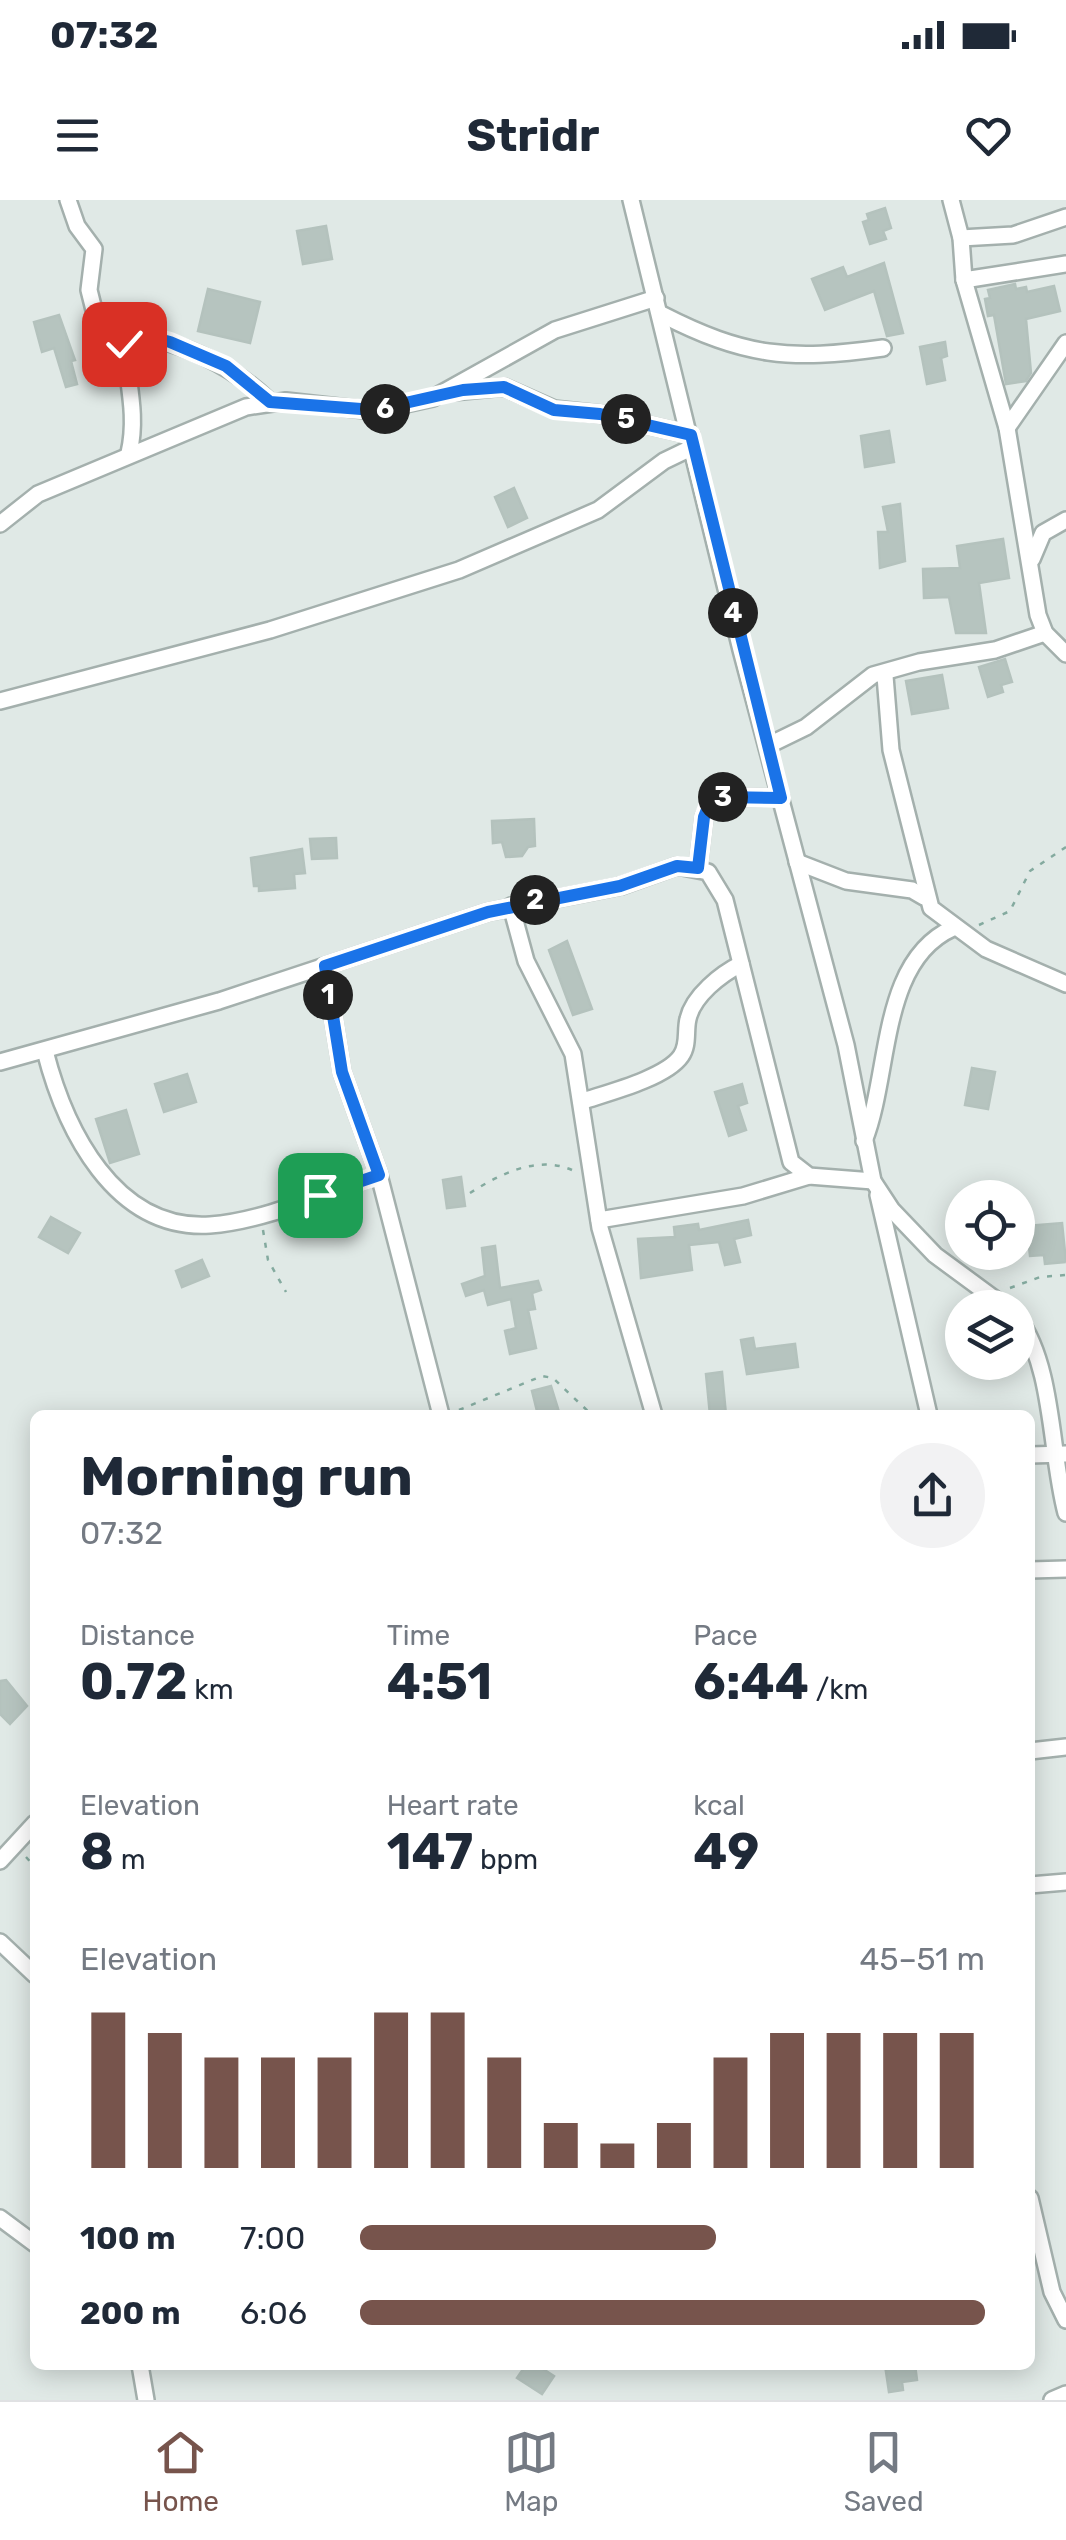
<!DOCTYPE html>
<meta charset="utf-8">
<style>
:root{--surface:#fff;--page:#f2f2f3;--text:#1f2937;--muted:#747a83;--line:#e0e1e3;--accent:#77544c}
body{margin:0;font-family:Rubik,sans-serif;background:var(--page);color:var(--text);height:100vh;display:flex;flex-direction:column;font-size:38px;white-space:nowrap}
*{box-sizing:border-box;margin:0}
p{font-size:32px;color:var(--muted)}
.icon{flex:none;width:55px;height:55px;fill:none;stroke:currentColor;stroke-width:2;stroke-linecap:round;stroke-linejoin:round}
.map{position:relative;flex:1;overflow:hidden}
.panel{position:absolute;left:30px;top:1210px;width:1005px;height:960px;display:flex;flex-direction:column;background:var(--surface);border-radius:15px;box-shadow:0 5px 25px #0003}
.panel>*{flex:none}
.controls{position:absolute;left:945px;top:980px;display:grid;gap:20px}
.controls a{display:grid;place-items:center;width:90px;height:90px;border-radius:50%;background:var(--surface);box-shadow:0 5px 25px #0003;font-size:50px}
.pin{position:absolute;display:grid;place-items:center;width:85px;height:85px;color:#fff;margin:-42px;border-radius:20px;box-shadow:0 5px 15px #0006}
.km{position:absolute;width:50px;height:50px;margin:-25px;border-radius:50%;background:#222;color:#fff;font-size:28px;line-height:50px;text-align:center}
.round{display:grid;place-items:center;flex:none;width:105px;height:105px;border-radius:52px;background:var(--page)}
.head{display:flex;align-items:center;justify-content:space-between;height:170px;padding:0 50px}
h1{font-size:55px;font-weight:700;line-height:75px}
.metrics{display:grid;grid-template-columns:repeat(3,1fr);gap:15px;height:170px;padding:10px 50px}
.metrics div{display:grid;align-content:center}
.metrics b{font-size:50px;font-weight:700}
.metrics small{font-size:28px;font-weight:400}
.metrics p{font-size:28px}
.chart{height:280px;padding:20px 50px}
.chart p{display:flex;justify-content:space-between}
.chart svg{width:100%;height:180px;margin-top:10px;stroke:var(--accent);stroke-width:6}
ul{padding:0 50px;list-style:none;font-size:32px}
li{display:grid;grid-template-columns:160px 120px 1fr;align-items:center;height:75px}
li i{height:25px;border-radius:12px;background:var(--accent)}
.status{display:flex;justify-content:space-between;align-items:center;height:70px;padding:0 50px;background:var(--surface);direction:ltr}
.status svg{height:28px;fill:currentColor}
header{display:flex;justify-content:space-between;align-items:center;height:130px;padding:0 50px;background:var(--surface);font-size:45px;font-weight:700}
.tab-bar{display:flex;justify-content:space-around;align-items:center;height:140px;border-top:2px solid var(--line);background:var(--surface);font-size:28px;color:var(--muted)}
.tab-bar a{display:grid;justify-items:center;gap:5px}
.tab-bar .current{color:var(--accent)}
.map>svg:first-child{display:block}
.building{fill:#b6c4bf;stroke:#b4c2bd;stroke-width:2.5}
.lines{fill:none;stroke-linecap:round;stroke-linejoin:round}
.minor-casing{stroke:#a4b0ad;stroke-width:20}
.path{stroke:#84aa9f;stroke-width:2.5;stroke-dasharray:5 8;stroke-linecap:butt}
.minor{stroke:#fff;stroke-width:15}
.route-casing{stroke:#fff;stroke-width:20}
.route{stroke:#1a73e8;stroke-width:12}
</style>
<div class="status"><b>07:32</b><svg viewBox="0 0 49 12"><path d="M0 12V9h3v3zM5 12V6h3v6zM10 12V3h3v9zM15 12V0h3v12zM26 1h20v11H26zM47 4h2v5h-2z"/></svg></div>
<header><svg class="icon" aria-label="menu" viewBox="0 0 24 24"><path d="M4 6h16M4 12h16M4 18h16"/></svg>Stridr<svg class="icon" aria-label="heart" viewBox="0 0 24 24"><path d="M12 20l-8-8c-3-5 5-10 8-4 3-6 11-1 8 4z"/></svg></header>
<div class="map">
<svg width="1066" height="2200" viewBox="0 0 1066 2200">
<rect width="100%" height="100%" fill="#e0e9e6"/>
<g class="building">
<polygon points="885,8 891,28 883,31 886,39 870,44 863,22 869,20 867,14"/>
<polygon points="326,26 332,59 303,64 297,31"/>
<polygon points="884,63 903,133 887,136 874,91 825,110 812,79 843,67 847,77"/>
<polygon points="1015,84 1016,89 1026,87 1027,92 1054,86 1060,111 1026,119 1031,173 1026,181 1006,184 994,115 988,116 985,99 990,98 988,90"/>
<polygon points="208,89 260,102 250,143 198,131"/>
<polygon points="59,115 75,160 71,161 77,184 66,187 54,148 42,152 34,122"/>
<polygon points="945,142 947,156 941,158 945,180 927,184 920,147"/>
<polygon points="889,231 894,262 865,267 861,236"/>
<polygon points="514,288 527,318 508,327 495,297"/>
<polygon points="900,304 905,361 880,368 878,332 888,332 883,307"/>
<polygon points="1003,339 1009,378 979,383 986,433 956,433 949,397 924,398 923,369 960,368 957,346"/>
<polygon points="1005,459 1012,482 1001,485 1003,492 988,497 979,467"/>
<polygon points="942,475 948,508 912,514 906,481"/>
<polygon points="534,619 535,646 528,647 522,656 506,657 502,642 493,643 492,621"/>
<polygon points="336,638 337,658 312,659 310,639"/>
<polygon points="302,649 305,673 294,674 295,688 259,691 259,686 254,686 251,658"/>
<polygon points="567,741 592,809 573,815 549,750"/>
<polygon points="972,868 995,872 988,909 965,905"/>
<polygon points="187,874 196,902 164,912 155,884"/>
<polygon points="742,884 747,903 738,906 746,930 729,936 715,892"/>
<polygon points="126,910 139,954 110,963 96,919"/>
<polygon points="461,977 465,1006 447,1008 443,980"/>
<polygon points="51,1017 80,1033 68,1053 39,1037"/>
<polygon points="748,1020 751,1035 734,1039 740,1062 725,1065 719,1042 689,1045 692,1070 641,1078 638,1039 675,1037 674,1027 698,1024 699,1030"/>
<polygon points="1062,1023 1066,1062 1045,1064 1044,1055 1030,1056 1027,1026"/>
<polygon points="495,1046 500,1088 538,1081 541,1090 532,1093 535,1109 528,1110 536,1148 510,1154 505,1131 516,1128 511,1099 488,1105 484,1090 466,1096 462,1084 485,1076 482,1048"/>
<polygon points="202,1060 209,1076 182,1087 176,1071"/>
<polygon points="753,1138 755,1149 795,1144 798,1167 747,1174 741,1140"/>
<polygon points="722,1172 726,1215 710,1215 706,1174"/>
<polygon points="551,1186 559,1212 538,1215 532,1191"/>
<polygon points="6,1480 27,1506 10,1524 0,1514 0,1481"/>
<polygon points="526,2165 537,2165 554,2176 542,2194 517,2178"/>
<polygon points="885,2165 915,2165 917,2180 902,2182 903,2190 889,2192"/>
</g>
<g class="lines">
<defs>
<g id="minor">
<path d="M68 0 77 26 94 49 89 90 94 110C116 128 139 133 166 142 206 154 240 173 270 202"/>
<polyline points="631,0 741,450 846,845 873,981 892,1010 935,1055 1007,1108"/>
<polyline points="951,0 961,38 964,80 1007,228 1038,415 1045,433 1066,454"/>
<polyline points="961,38 1013,35 1066,17"/>
<polyline points="964,80 1066,64"/>
<path d="M661 114C745 157 789 161 883 148"/>
<path d="M124 130C124 173 139 210 129 253"/>
<polyline points="453,192 504,187 554,209 600,214 691,235"/>
<polyline points="1007,228 1066,143"/>
<polyline points="0,324 38,294 246,207 286,201 374,211 433,198 555,130 656,98"/>
<polyline points="1032,359 1043,333 1066,320"/>
<polyline points="885,476 891,550 931,708 986,749 1066,784"/>
<polyline points="0,501 270,430 459,370 598,310 664,261 693,247"/>
<polyline points="767,546 806,527 873,475 919,462 995,450 1045,433"/>
<polyline points="797,662 846,681 912,690 924,697"/>
<polyline points="698,668 704,617 711,603 723,597 781,598"/>
<polyline points="511,706 526,761 573,854 600,1028 654,1215"/>
<polyline points="325,766 342,872 379,975 441,1215"/>
<path d="M45 851C65 929 114 1031 210 1025 266 1021 326 992 379 975"/>
<polyline points="0,862 219,801 488,712 621,686 677,666 708,672 725,700 791,962 809,976 873,981"/>
<path d="M583 901C607 893 666 878 681 856 689 845 685 831 688 819 693 796 721 774 741 764"/>
<path d="M864 941C891 874 879 761 953 728"/>
<polyline points="878,995 929,1215"/>
<polyline points="599,1020 743,996 809,976"/>
<path d="M1018 1118C1054 1167 1050 1253 1066 1313"/>
<polyline points="1030,1255 1066,1254"/>
<polyline points="1030,1370 1066,1369"/>
<polyline points="1030,1551 1066,1547"/>
<polyline points="0,1661 35,1623"/>
<polyline points="1030,1685 1066,1682"/>
<polyline points="0,1742 35,1775"/>
<polyline points="1030,1998 1052,2092 1066,2120"/>
<polyline points="0,2018 35,2044"/>
<polyline points="140,2165 146,2200"/>
<polyline points="1052,2200 1066,2194"/>
</g>
</defs>
<use href="#minor" class="minor-casing"/>
<g class="path">
<polyline points="979,725 1010,711 1030,671 1066,647"/>
<path d="M470 993C500 974 537 955 572 970"/>
<polyline points="263,1030 268,1060 286,1092"/>
<polyline points="1010,1088 1040,1077 1066,1075"/>
<polyline points="459,1210 542,1176 553,1178 592,1215"/>
<polyline points="26,1657 35,1667"/>
</g>
<use href="#minor" class="minor"/>
</g>
<g class="lines">
<defs>
<polyline id="route" points="124,144 124,130 170,142 226,166 270,202 374,210 463,190 504,187 554,210 600,214 691,235 781,598 723,597 710,602 704,617 698,668 677,666 620,686 488,712 325,766 342,872 379,975 320,995"/>
</defs>
<use href="#route" class="route-casing"/>
<use href="#route" class="route"/>
</g>
</svg>
<div class="controls">
<a><svg class="icon" aria-label="locate" viewBox="0 0 24 24"><circle cx="12" cy="12" r="6"/><path d="M12 2v4M12 18v4M2 12h4M18 12h4"/></svg></a>
<a><svg class="icon" aria-label="layers" viewBox="0 0 24 24"><path d="M12 4l9 5-9 5-9-5zM3 14l9 5 9-5"/></svg></a>
</div>
<div class="pin" style="left:320px;top:995px;background:#1e9e55"><svg class="icon" aria-label="arrive" viewBox="0 0 24 24"><path d="M6 21V4h12l-3 4 3 4H6"/></svg></div>
<div class="pin" style="left:124px;top:144px;background:#d93025"><svg class="icon" aria-label="check" viewBox="0 0 24 24"><path d="M5 12l5 5 9-10"/></svg></div>
<b class="km" style="left:328px;top:795px">1</b>
<b class="km" style="left:535px;top:700px">2</b>
<b class="km" style="left:723px;top:597px">3</b>
<b class="km" style="left:733px;top:413px">4</b>
<b class="km" style="left:626px;top:219px">5</b>
<b class="km" style="left:385px;top:209px">6</b>
<section class="panel">
<div class="head"><div><h1>Morning run</h1><p>07:32</p></div><a class="round"><svg class="icon" aria-label="share" viewBox="0 0 24 24"><path d="M12 15V3M7 8l5-5 5 5M5 13v7h14v-7"/></svg></a></div>
<div class="metrics">
<div><p>Distance</p><b>0.72<small> km</small></b></div>
<div><p>Time</p><b>4:51</b></div>
<div><p>Pace</p><b>6:44<small> /km</small></b></div>
</div>
<div class="metrics">
<div><p>Elevation</p><b>8<small> m</small></b></div>
<div><p>Heart rate</p><b>147<small> bpm</small></b></div>
<div><p>kcal</p><b>49</b></div>
</div>
<div class="chart"><p><span>Elevation</span>45–51 m</p>
<svg viewBox="0 0 160 44" preserveAspectRatio="none"><path d="M5 44V6M15 44V11M25 44V17M35 44V17M45 44V17M55 44V6M65 44V6M75 44V17M85 44V33M95 44V38M105 44V33M115 44V17M125 44V11M135 44V11M145 44V11M155 44V11"/></svg>
</div>
<ul>
<li><b>100 m</b>7:00<i style="width:57%"></i></li>
<li><b>200 m</b>6:06<i style="width:100%"></i></li>
</ul>
</section>
</div>
<nav class="tab-bar">
<a class="current"><svg class="icon" aria-label="home" viewBox="0 0 24 24"><path d="M3 11l9-7 9 7M6 9v11h12V9"/></svg>Home</a>
<a><svg class="icon" aria-label="map" viewBox="0 0 24 24"><path d="M3 6l6-2 6 2 6-2v14l-6 2-6-2-6 2zM9 4v14M15 6v14"/></svg>Map</a>
<a><svg class="icon" aria-label="saved" viewBox="0 0 24 24"><path d="M7 4h10v16l-5-4-5 4z"/></svg>Saved</a>
</nav>
